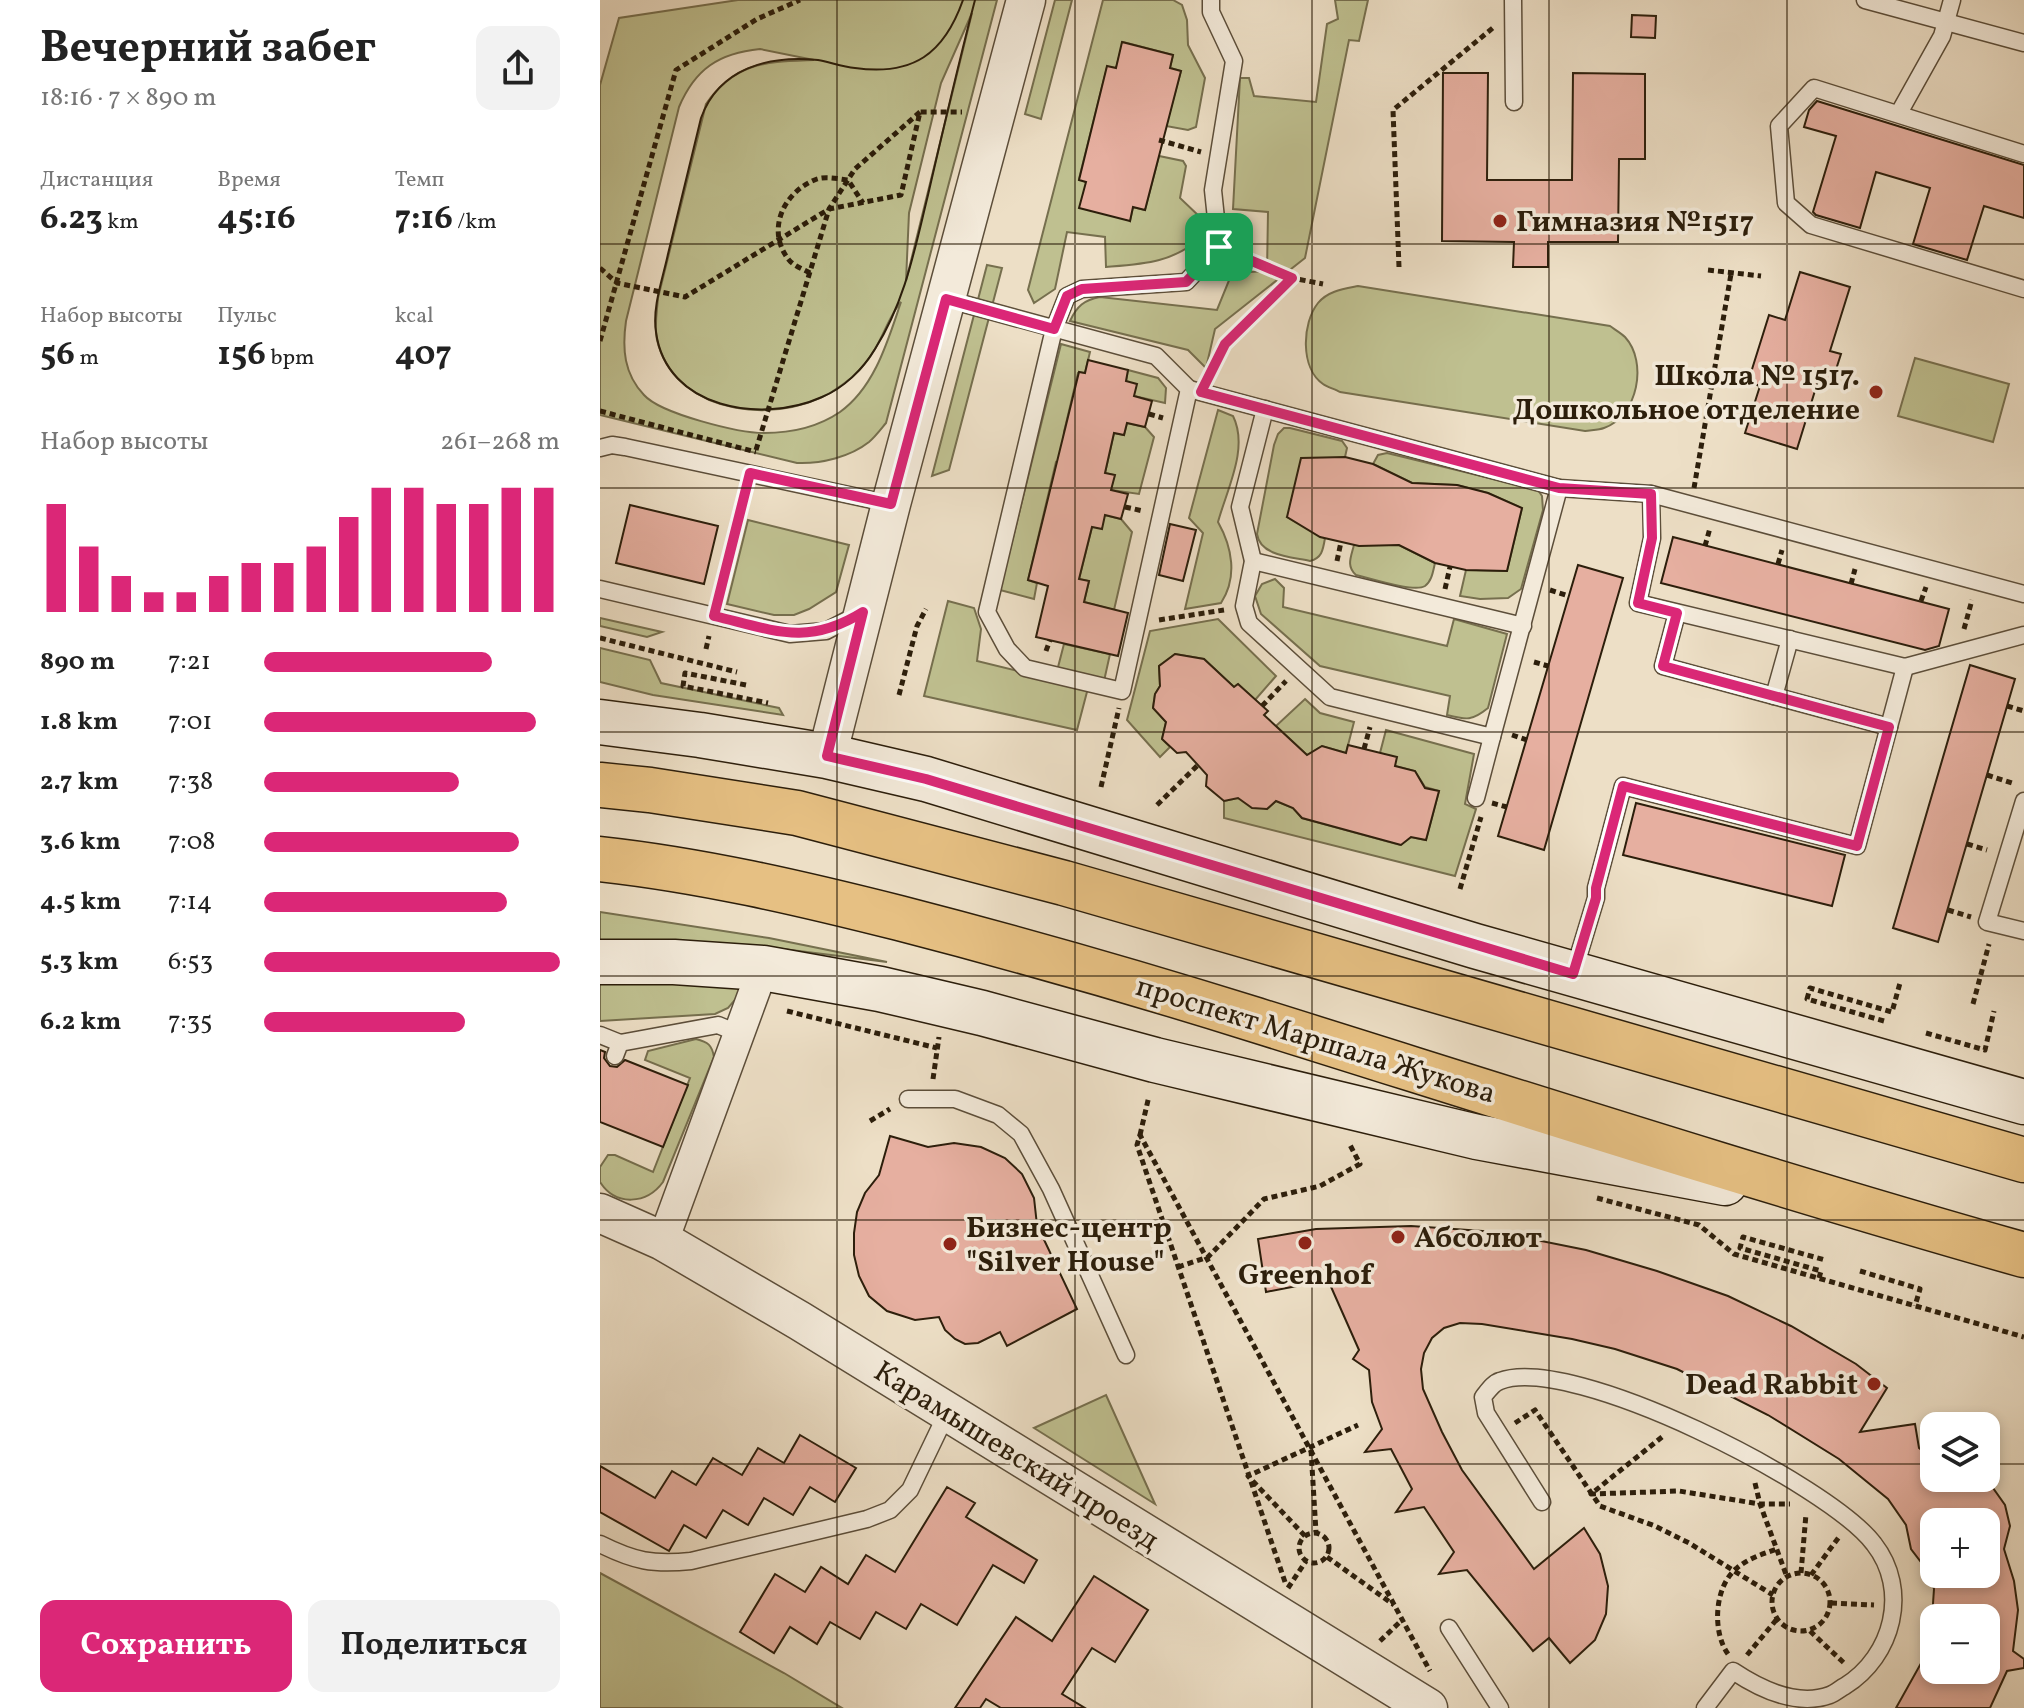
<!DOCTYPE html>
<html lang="ru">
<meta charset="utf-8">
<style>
:root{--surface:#fff;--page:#f2f2f2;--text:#222;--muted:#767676;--accent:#db2777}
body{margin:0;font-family:Vollkorn,serif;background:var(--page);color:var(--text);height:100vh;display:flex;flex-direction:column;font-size:30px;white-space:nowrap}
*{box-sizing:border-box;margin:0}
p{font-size:26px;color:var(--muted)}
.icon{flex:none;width:44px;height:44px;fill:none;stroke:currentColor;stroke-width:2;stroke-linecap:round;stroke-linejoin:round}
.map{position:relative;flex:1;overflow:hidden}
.sheet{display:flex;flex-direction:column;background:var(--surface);width:600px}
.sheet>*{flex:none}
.controls{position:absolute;left:1320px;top:1412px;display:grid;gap:16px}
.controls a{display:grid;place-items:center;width:80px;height:80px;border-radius:16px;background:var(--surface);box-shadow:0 4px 12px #0003;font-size:40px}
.pin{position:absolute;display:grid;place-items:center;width:68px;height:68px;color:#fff;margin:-34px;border-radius:16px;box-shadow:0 4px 12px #0006}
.round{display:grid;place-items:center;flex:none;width:84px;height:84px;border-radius:16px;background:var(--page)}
.summary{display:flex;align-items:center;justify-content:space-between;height:136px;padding:0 40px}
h1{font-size:44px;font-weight:700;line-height:60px}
.metrics{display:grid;grid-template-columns:repeat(3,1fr);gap:12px;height:136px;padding:8px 40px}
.metrics div{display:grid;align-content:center}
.metrics b{font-size:34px;font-weight:700}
.metrics small{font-size:22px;font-weight:400}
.metrics p{font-size:22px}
.chart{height:224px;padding:16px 40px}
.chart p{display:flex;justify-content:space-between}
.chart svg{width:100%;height:144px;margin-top:8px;stroke:var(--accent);stroke-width:6}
.primary-button{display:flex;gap:16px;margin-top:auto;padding:16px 40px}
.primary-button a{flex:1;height:92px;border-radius:16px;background:var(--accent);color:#fff;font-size:32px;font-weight:700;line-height:92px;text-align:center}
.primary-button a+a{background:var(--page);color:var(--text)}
ul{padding:0 40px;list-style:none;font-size:26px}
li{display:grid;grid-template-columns:128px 96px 1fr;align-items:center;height:60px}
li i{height:20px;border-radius:10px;background:var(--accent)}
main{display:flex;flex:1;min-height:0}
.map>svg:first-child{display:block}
.green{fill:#bfc090;stroke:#766f4e;stroke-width:2;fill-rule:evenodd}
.building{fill:#e6afa0;stroke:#2c1e0b;stroke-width:2;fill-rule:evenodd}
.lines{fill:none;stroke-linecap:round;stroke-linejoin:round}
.service-casing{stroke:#5c4e3a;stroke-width:19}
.minor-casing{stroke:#5c4e3a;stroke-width:33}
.tertiary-casing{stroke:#5c4e3a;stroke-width:41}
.secondary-casing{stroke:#2c1e0b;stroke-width:47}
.primary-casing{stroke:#2c1e0b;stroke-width:47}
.path{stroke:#2c1e0b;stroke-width:5;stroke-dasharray:6 4;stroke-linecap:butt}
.service{stroke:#f3eada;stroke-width:16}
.minor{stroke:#f3eada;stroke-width:30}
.tertiary{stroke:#f3eada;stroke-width:38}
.secondary{stroke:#f3eada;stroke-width:44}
.primary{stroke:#e6c083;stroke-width:44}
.tram{stroke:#2c1e0b;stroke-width:2}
.route-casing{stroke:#fff;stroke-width:16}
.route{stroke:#db2777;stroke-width:10}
.grid{fill:none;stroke:#2c1e0b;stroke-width:2;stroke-opacity:0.55}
.poi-dot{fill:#8f2418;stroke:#f3eada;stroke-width:3}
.labels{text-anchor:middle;stroke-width:7;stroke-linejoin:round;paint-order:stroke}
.poi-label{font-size:30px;font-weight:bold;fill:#2c1e0b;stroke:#f3eada;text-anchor:start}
.street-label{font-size:30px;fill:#2c1e0b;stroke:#f3eada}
</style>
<main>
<section class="sheet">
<div class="summary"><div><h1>Вечерний забег</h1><p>18:16 · 7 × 890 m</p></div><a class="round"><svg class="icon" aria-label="share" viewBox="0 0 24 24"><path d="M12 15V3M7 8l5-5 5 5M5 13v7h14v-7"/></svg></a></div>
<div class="metrics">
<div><p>Дистанция</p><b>6.23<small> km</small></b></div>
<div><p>Время</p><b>45:16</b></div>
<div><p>Темп</p><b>7:16<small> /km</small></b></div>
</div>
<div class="metrics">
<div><p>Набор высоты</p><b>56<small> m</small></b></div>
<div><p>Пульс</p><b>156<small> bpm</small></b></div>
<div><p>kcal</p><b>407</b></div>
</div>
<div class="chart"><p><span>Набор высоты</span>261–268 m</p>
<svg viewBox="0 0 160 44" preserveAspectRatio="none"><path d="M5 44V11M15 44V24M25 44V33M35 44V38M45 44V38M55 44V33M65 44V29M75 44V29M85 44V24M95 44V15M105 44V6M115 44V6M125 44V11M135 44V11M145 44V6M155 44V6"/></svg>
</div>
<ul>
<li><b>890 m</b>7:21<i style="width:77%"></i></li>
<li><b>1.8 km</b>7:01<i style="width:92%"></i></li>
<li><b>2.7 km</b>7:38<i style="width:66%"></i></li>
<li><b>3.6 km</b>7:08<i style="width:86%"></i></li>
<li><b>4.5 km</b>7:14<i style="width:82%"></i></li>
<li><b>5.3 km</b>6:53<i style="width:100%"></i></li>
<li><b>6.2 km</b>7:35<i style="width:68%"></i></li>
</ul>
<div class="primary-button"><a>Сохранить</a><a>Поделиться</a></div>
</section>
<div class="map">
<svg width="1424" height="1708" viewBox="0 0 1424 1708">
<rect width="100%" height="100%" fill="#eddfc6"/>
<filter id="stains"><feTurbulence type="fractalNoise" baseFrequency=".0025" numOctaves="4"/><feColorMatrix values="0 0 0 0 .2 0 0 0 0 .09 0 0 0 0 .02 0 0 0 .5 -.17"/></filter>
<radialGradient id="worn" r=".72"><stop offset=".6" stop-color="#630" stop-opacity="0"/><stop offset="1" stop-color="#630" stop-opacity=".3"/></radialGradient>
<g class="green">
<path d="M138 0H397L286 423C281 429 275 437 269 442 250 457 221 464 197 463L0 415V85L19 18ZM372 13 306 281 309 213 341 83ZM160 49 214 60C167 62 136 61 106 104L58 298C57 312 54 326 57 340 76 418 186 428 242 385 255 376 267 363 275 349 284 334 291 313 301 302 288 340 275 387 240 412 218 427 190 433 164 433 139 433 61 414 44 395 24 374 22 349 26 321L79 107C95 69 119 53 160 49Z"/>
<polygon points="455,0 472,0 441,119 425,114"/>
<path d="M503 0H573L582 5 587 20 588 45 605 78 596 127 588 130 566 126 581 71 570 68 573 55 523 42 516 68 507 67 479 179 486 182 530 221 533 207 545 210 559 156 583 161 586 166 580 198 602 219V237C572 263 544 264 506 267L505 237 467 232 455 289 434 303 428 290Z"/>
<path d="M735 0H768L759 41 749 40 705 258 615 329 606 368 588 350 470 321C477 306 484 300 500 297L617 310 632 273 667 271 668 212 633 209 640 78H649L654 96 716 102 727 24 738 19Z"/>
<polygon points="387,265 402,268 349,470 332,476"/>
<path d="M758 286 1010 326C1014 329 1021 333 1025 337 1048 362 1038 416 1004 428 999 430 991 430 985 431L740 392C735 389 727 387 723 384 700 368 702 323 718 303 728 291 743 289 758 286Z"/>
<polygon points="461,344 490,352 485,373 478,373 464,432 462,463 456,462 428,580 437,583 434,599 400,590"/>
<polygon points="1315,358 1409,384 1393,442 1298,416"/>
<polygon points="528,370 558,378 566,388 565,403 534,396 526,381"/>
<path d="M618 410 633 416C649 448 627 489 618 522 632 547 638 577 621 603L585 609 603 533 589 518Z"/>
<polygon points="527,423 545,427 554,437 539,494 511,490 514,475 505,473 514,433 524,435"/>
<path d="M684 428H690L742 441 747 448 745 457 687 517 725 538C723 550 722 558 710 561 692 557 660 556 657 534L674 445 678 434Z"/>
<polygon points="787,453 938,490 942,496 943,510 921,589 908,598 880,599 860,596 866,570 907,571 922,508 888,493 857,485 812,483 773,464 778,455"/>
<polygon points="505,515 521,519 532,532 514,610 484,602 489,581 479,579 492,527"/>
<polygon points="148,520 249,545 236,592 209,609 194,615 174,615 127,604"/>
<path d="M754 545H799L835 563C833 571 832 581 825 586 814 593 770 578 756 575 746 566 751 557 754 545Z"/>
<path d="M675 579 684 588 683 607 847 646 854 619 907 634 888 708C872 721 867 720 847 715L850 696 720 666 661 614 655 596 662 584Z"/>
<polygon points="348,601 374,608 381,629 377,661 488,688 477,730 324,696"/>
<polygon points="0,618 62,632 47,637 0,626"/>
<polygon points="618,619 676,676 655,700 638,684 634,687 604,659 575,654 559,666 560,686 555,694 553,708 566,722 562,739 570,747 560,757 527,720 550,631"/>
<polygon points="464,644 510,654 504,681 457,671"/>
<polygon points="0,648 50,660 61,683 179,708 183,715 53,695 0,682"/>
<polygon points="705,699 720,713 754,722 746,753 722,746 707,755 676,726"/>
<polygon points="786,730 874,754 865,804 876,809 855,876 624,818 624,801 638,798 667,809 676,801 693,808 702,818 800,845 811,837 826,840 839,791 825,787 815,771 795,766 780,753"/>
<polygon points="0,912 169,938 287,962 167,947 0,941"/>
<polygon points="73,982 137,986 141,993 128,1008 115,1014 0,1021 0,983"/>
<path d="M96 1039C108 1042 112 1045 114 1057L63 1182C47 1204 16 1207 0 1182V1167L8 1155H15L53 1172 90 1078 45 1060 48 1051Z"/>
<polygon points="506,1395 555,1504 434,1428"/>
<polygon points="0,1573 184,1673 242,1708 0,1708"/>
</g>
<g class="building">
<polygon points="1032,15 1056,16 1055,38 1031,37"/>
<polygon points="522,42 573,55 570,68 581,71 545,210 533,207 530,221 479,208 486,182 479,180 507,66 516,68"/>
<polygon points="843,73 888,73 887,180 972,180 973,73 1045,74 1045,159 1019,159 1018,242 948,242 948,267 913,267 914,242 842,241"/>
<polygon points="1217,101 1424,165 1424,218 1384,206 1367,260 1313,244 1330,188 1276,172 1260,228 1216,215 1213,212 1236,136 1204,127 1209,110"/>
<polygon points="1200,272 1250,287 1230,351 1241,354 1231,385 1218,381 1197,449 1145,433 1160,386 1148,382 1169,315 1185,320"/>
<polygon points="488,360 528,370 526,381 537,384 534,396 552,401 545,427 527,423 524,435 514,433 505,473 515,475 511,490 528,494 521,519 505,515 502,529 492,527 479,579 489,581 484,602 528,613 518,656 436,637 448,586 428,580 479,372 485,373"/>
<polygon points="745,457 773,464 812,483 857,485 888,493 922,508 907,571 866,570 835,563 799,545 759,546 720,537 687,517 701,458"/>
<polygon points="30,505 118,526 104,584 16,563"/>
<polygon points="570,524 596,530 583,581 559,575"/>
<polygon points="1073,537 1349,609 1339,646 1325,650 1061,583"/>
<polygon points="978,565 1023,578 944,850 898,836"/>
<polygon points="575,654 604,659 634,687 638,684 668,711 664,715 707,755 722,746 746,753 748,745 797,757 795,766 815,771 825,788 839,791 826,840 811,837 801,845 702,818 693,808 676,801 667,809 652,808 638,798 624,801 606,786 607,775 586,752 577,753 562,739 566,722 553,708 555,694 560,686 559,666"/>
<polygon points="1370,665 1415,679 1338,942 1293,928"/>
<polygon points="1036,803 1245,855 1232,906 1023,855"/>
<polygon points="0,1050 5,1052 4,1058 10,1066 17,1067 25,1060 88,1085 63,1147 0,1122"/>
<polygon points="290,1136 328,1147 354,1143 381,1147 405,1158 422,1174 434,1198 437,1225 477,1309 407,1346 400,1332 378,1343 365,1344 355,1339 345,1330 339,1317 315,1320 287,1311 269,1296 259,1276 254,1255 254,1233 257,1212 265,1193 279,1175"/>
<path d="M811 1226 897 1232 986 1250 1057 1271 1128 1296 1191 1326 1256 1364 1287 1388 1260 1432 1315 1424 1319 1448 1334 1460V1478H1375L1393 1488 1405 1505 1410 1526 1404 1549 1414 1581 1418 1610 1413 1651 1424 1659V1668L1407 1671 1390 1708H1296L1334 1640V1670H1386V1618H1332L1334 1589 1328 1574H1330L1311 1549 1306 1525 1288 1499 1239 1459 1168 1415 1077 1369 1015 1349 972 1339 882 1324 860 1323 844 1328 832 1338 824 1353 821 1369 823 1389 842 1432 862 1470 934 1569 984 1528 1000 1554 1008 1586 1006 1614 995 1640 970 1663 949 1638 933 1651 867 1570 839 1574 854 1552 824 1507 796 1512 812 1489 791 1449 765 1452 782 1429 772 1402 769 1370 753 1359 759 1350 728 1280 666 1292 658 1239 716 1229ZM1334 1522H1386V1574H1334Z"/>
<polygon points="200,1435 256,1468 235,1502 210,1487 193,1515 164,1498 148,1525 123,1510 106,1538 84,1525 69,1551 0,1512 0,1466 55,1498 72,1471 96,1485 113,1458 142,1475 158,1448 184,1463"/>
<polygon points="347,1487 375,1503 366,1517 437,1560 424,1583 393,1565 357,1625 321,1604 306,1629 276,1612 260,1639 230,1622 217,1644 190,1627 174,1653 140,1632 175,1574 205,1592 221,1567 248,1584 266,1555 295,1572"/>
<polygon points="494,1576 548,1610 515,1662 492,1648 462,1694 485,1708 401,1708 386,1699 380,1708 355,1708 416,1617 452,1641"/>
</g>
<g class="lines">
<defs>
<g id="service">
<polyline points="913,0 914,102"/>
<polyline points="1265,0 1424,43"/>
<polyline points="1299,113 1342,36 1352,0"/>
<polyline points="1424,154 1214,88 1179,126 1186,203 1211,225 1424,289"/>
<polyline points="346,299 556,356 589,389 522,691 425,668 407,649 387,612 454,329 467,296 482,289 586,282 619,247 613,190 634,61 611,12 611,0"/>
<polyline points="589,389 959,488 1051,494 1424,594"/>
<polyline points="665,409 640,507 653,561 644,606 649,623 730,697 892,737 959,488"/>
<polyline points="0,448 12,445 25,447 291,504"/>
<polyline points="1051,494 1052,538 1038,603 1305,667 1424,635"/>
<polyline points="653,561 923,626"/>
<polyline points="0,589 190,634 226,631 257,615"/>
<polyline points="1077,613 1063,666 1289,727"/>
<polyline points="1174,696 1190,639"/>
<polyline points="876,798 892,737"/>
<polyline points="1424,801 1387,922 1424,931"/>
<polyline points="973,974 996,898 996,888 1023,786 1257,846 1305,667"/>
<polyline points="0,1035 20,1043"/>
<polyline points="15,1056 20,1043 118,1025 140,1034"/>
<polyline points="308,1099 355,1099 398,1115 421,1134 451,1189 526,1355"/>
<path d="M942 1502 886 1413 883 1397C888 1391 893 1383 900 1381 971 1353 1230 1485 1274 1544 1310 1590 1293 1656 1245 1686 1241 1688 1235 1693 1230 1695 1197 1707 1160 1689 1133 1671L1105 1708"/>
<path d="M0 1544C34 1561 53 1565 91 1561L267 1519 290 1510 310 1490 347 1413"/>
<polyline points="849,1628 900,1708"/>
</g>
<polyline id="minor" points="63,1241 163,968"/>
<g id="tertiary">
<polyline points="227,756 291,504 426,0"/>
<polyline points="0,1213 63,1241 200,1321 828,1708"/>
</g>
<g id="secondary">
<polyline points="0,722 100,735 227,756 326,779 875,946 1424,1102"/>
<polyline points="0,962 74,962 163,968 280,989 382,1013 555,1060 877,1137 1125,1183"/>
</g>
<g id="primary">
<polyline points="0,785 50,790 197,813 464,883 1424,1160"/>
<path d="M0 859C101 870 200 893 299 918 419 949 538 983 656 1020 912 1100 1166 1182 1424 1255"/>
</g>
</defs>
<use href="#service" class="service-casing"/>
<use href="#minor" class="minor-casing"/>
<use href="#tertiary" class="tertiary-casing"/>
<use href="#secondary" class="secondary-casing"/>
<use href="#primary" class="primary-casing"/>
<g class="path">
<polyline points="559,140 601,152"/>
<polyline points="635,253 692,278 723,284"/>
<polyline points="799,267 793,110 894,27"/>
<polyline points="0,268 17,283 85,297 229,209 301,195 320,112 362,112"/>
<polyline points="1108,270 1161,276"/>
<path d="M210 273C203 269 194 266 189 260 165 230 184 191 217 179 226 176 239 179 248 180L263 203"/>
<polyline points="0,341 76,70 157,19 200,0"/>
<polyline points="610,373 625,344 692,278"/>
<polyline points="0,411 156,452"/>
<polyline points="549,414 563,418"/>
<polyline points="156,450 229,209 255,169 320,112"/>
<polyline points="1094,488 1131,274"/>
<polyline points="525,507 543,511"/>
<polyline points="1105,546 1110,528"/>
<polyline points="737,561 741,542"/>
<polyline points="1178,564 1182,550"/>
<polyline points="1251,584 1255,569"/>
<polyline points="845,589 850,567"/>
<polyline points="950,590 969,596"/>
<polyline points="118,599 145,493"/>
<polyline points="1321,601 1326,587"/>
<polyline points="559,620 624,610"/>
<polyline points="1364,629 1372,600"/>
<polyline points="0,638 137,672"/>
<polyline points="106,649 109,636"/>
<polyline points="446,651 450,640"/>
<polyline points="934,662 948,666"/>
<polyline points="146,685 85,673 83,686 168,703"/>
<polyline points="299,695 317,626 326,609"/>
<polyline points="662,706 686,681"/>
<polyline points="1407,706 1424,711"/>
<polyline points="912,735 927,740"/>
<polyline points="764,749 770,727"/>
<polyline points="1387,775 1415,784"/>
<polyline points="501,787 519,708"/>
<polyline points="892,803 907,807"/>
<polyline points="557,805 598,765"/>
<polyline points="1367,844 1387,850"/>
<polyline points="860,889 881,817"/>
<polyline points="1348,910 1371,917"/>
<polyline points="1373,1004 1389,944"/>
<polyline points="187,1011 337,1048"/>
<polyline points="1284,1021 1207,999 1210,988 1292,1012 1300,983"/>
<polyline points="1326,1033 1385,1050 1394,1011"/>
<polyline points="333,1079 339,1037"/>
<polyline points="270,1121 290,1109"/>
<polyline points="540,1135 549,1096"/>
<polyline points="997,1198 1099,1225 1134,1254 1424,1337"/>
<polyline points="578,1267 608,1257 664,1199 720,1186 760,1164 749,1143"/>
<polyline points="1260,1271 1320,1289 1315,1306"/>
<polyline points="1219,1278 1221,1271 1140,1248 1143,1237 1225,1260"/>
<polyline points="915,1423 935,1410 1000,1506 1055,1526 1089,1543 1173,1595"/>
<polyline points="1062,1437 991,1494 1079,1491 1160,1504 1190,1504"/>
<polyline points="711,1450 716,1532"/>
<polyline points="1155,1483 1160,1504 1187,1577"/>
<circle cx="714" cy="1548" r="15"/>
<polyline points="705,1536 648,1476 758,1425"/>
<polyline points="727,1557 794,1605"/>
<circle cx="1201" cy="1602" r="29"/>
<polyline points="1201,1573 1206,1514"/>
<polyline points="1211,1575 1239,1537"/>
<polyline points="685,1582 537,1145 540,1135 830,1671"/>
<polyline points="688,1588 706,1561"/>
<polyline points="1231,1603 1274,1605"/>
<polyline points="1210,1631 1244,1663"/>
<polyline points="780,1641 803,1619"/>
<path d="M1128 1654C1112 1632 1114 1586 1137 1568 1149 1558 1163 1554 1177 1549"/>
<polyline points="1147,1655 1177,1619"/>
</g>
<use href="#service" class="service"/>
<use href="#minor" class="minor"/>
<use href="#tertiary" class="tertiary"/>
<use href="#secondary" class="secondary"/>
<use href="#primary" class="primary"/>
<path class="tram" d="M363 0C344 54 313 76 255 68 242 67 230 62 218 60 169 55 119 68 101 118 90 164 79 209 68 254 63 278 52 307 56 332 66 409 162 424 222 397 244 388 263 369 275 349 305 302 315 248 328 195 343 130 358 65 375 0"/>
</g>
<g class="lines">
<defs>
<path id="route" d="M619 247 692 278 625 344 601 392 959 488 1051 494 1052 538 1038 603 1077 613 1063 666 1289 727 1257 846 1023 786 996 888V898L973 974 326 779 227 756 263 612C207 647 173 630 114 616L150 473 291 504 346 299 454 329 467 296 482 289 586 282Z"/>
</defs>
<use href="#route" class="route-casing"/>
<use href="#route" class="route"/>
</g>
<path class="grid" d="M237 0V1708M475 0V1708M712 0V1708M949 0V1708M1187 0V1708M0 244H1424M0 488H1424M0 732H1424M0 976H1424M0 1220H1424M0 1464H1334M1386 1464H1424"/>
<g class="poi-dot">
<circle cx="900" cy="221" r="8"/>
<circle cx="1276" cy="392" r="8"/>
<circle cx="798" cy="1237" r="8"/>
<circle cx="705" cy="1243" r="8"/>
<circle cx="350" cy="1244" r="8"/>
<circle cx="1274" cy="1384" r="8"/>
</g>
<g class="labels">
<g class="poi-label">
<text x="916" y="231">Гимназия №1517</text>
<text x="1260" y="385" text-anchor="end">Школа № 1517.<tspan x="1260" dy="34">Дошкольное отделение</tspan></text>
<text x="366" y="1237">Бизнес-центр<tspan x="366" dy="34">"Silver House"</tspan></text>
<text x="814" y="1247">Абсолют</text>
<text x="705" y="1284" text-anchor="middle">Greenhof</text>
<text x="1258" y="1394" text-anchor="end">Dead Rabbit</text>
</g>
<g class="street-label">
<text transform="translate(716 1039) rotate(17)" y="10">проспект Маршала Жукова</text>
<text transform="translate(417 1455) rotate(32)" y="10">Карамышевский проезд</text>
</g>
</g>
<rect width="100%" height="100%" filter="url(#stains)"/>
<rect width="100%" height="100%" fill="url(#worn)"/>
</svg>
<div class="controls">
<a><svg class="icon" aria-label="layers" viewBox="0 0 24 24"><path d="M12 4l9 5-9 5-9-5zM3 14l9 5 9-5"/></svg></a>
<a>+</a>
<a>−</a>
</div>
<div class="pin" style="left:619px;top:247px;background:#1e9e55"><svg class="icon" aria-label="arrive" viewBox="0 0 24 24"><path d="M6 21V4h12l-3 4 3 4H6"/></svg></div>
</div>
</main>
